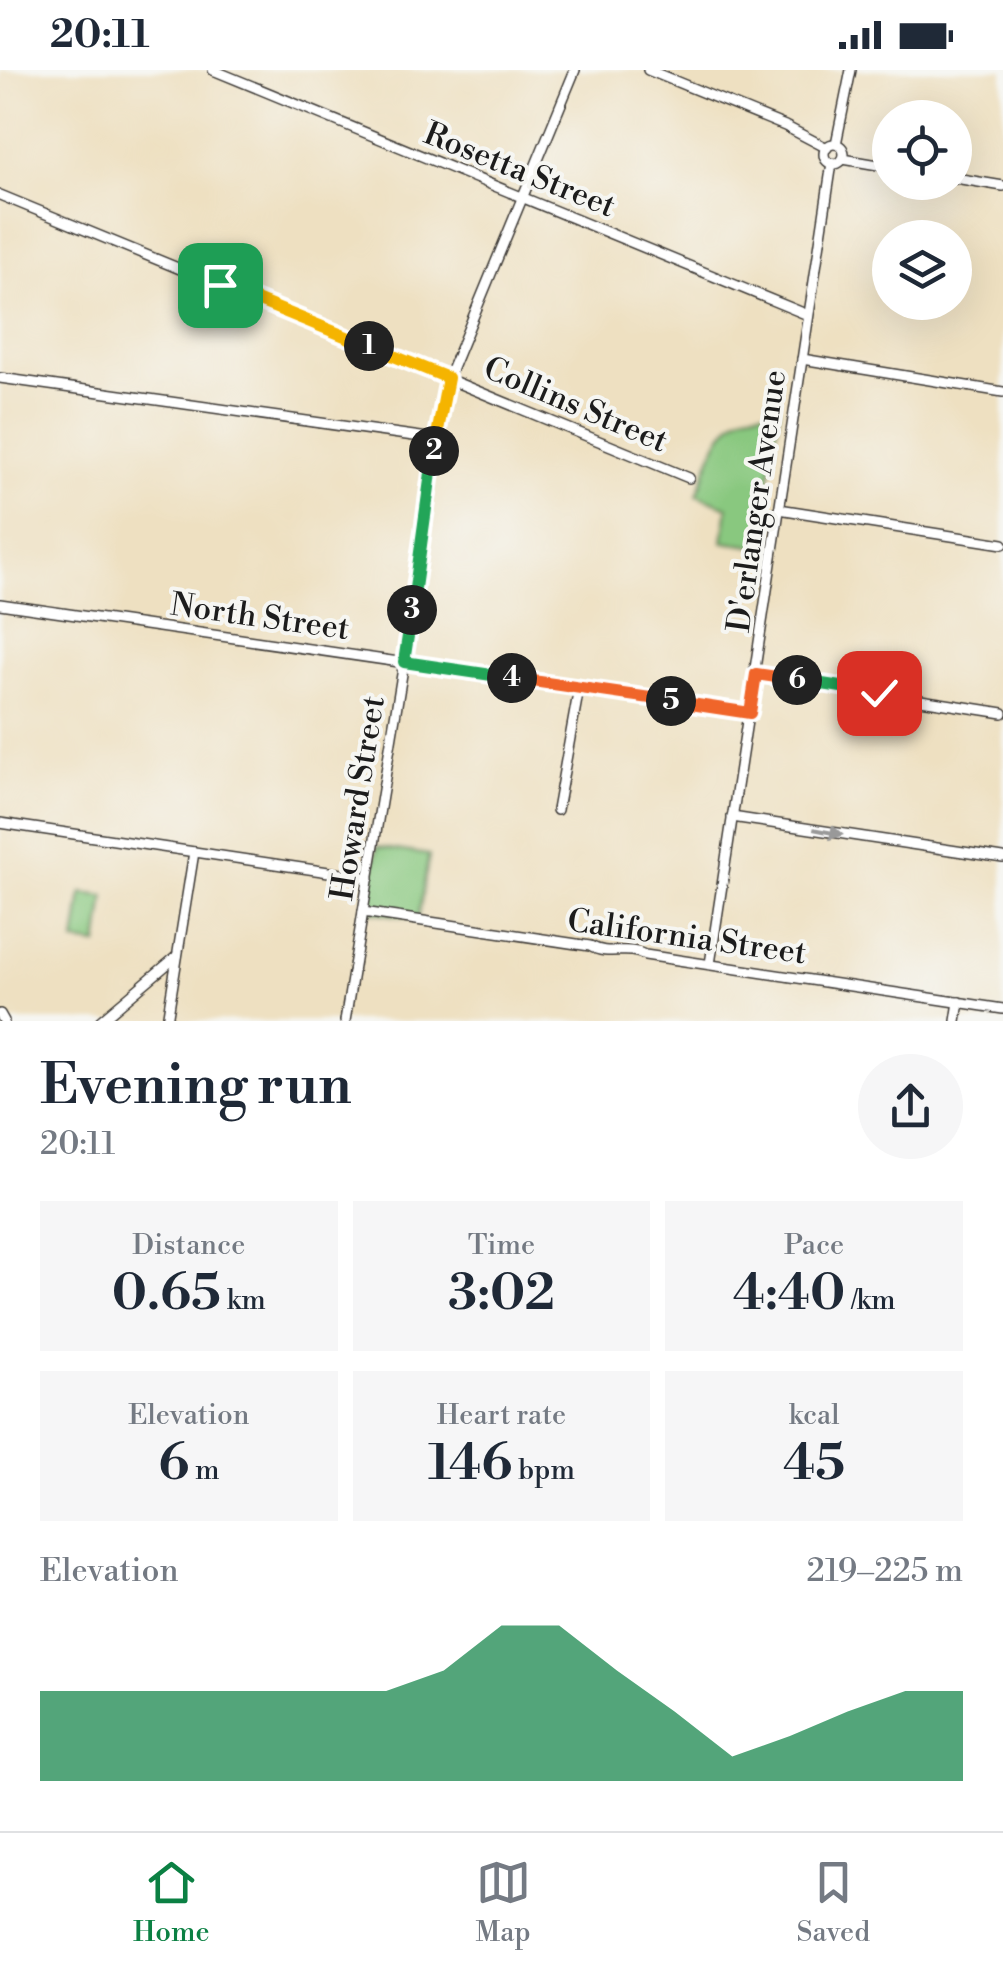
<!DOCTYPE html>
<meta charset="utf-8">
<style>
:root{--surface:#fff;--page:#f6f6f7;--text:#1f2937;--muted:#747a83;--line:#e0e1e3;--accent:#0b8043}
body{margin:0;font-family:"Libre Bodoni",serif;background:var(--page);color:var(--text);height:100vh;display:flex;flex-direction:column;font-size:38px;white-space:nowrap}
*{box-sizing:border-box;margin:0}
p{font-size:32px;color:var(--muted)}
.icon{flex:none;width:55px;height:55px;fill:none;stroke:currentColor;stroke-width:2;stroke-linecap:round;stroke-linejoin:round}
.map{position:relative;height:951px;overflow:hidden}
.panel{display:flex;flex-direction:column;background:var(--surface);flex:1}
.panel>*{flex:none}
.controls{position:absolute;left:872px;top:30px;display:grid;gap:20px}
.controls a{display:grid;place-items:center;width:100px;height:100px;border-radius:50%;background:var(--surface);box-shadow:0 10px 40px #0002;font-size:50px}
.pin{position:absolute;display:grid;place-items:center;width:85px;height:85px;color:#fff;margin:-42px;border-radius:20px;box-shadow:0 5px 15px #0006}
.km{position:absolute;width:50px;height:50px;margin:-25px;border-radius:50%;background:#222;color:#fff;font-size:28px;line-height:50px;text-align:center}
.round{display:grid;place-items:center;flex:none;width:105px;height:105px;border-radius:52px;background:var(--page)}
.head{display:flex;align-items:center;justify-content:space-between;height:170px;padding:0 40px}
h1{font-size:55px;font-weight:600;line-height:75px}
.metrics{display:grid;grid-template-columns:repeat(3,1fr);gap:15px;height:170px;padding:10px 40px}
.metrics div{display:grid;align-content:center;border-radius:0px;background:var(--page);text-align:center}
.metrics b{font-size:50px;font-weight:600}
.metrics small{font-size:28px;font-weight:400}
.metrics p{font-size:28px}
.chart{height:280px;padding:20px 40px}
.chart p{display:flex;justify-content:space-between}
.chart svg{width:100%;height:180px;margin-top:10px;fill:var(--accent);opacity:.7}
.status{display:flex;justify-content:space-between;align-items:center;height:70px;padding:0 50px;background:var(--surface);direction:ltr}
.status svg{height:28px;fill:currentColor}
.tabs{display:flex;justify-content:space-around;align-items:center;height:140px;border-top:2px solid var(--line);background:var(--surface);font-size:28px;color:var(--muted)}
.tabs a{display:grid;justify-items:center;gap:5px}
.tabs .active{color:var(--accent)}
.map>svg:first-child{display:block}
.green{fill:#89c87f;stroke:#52724e;stroke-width:2.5}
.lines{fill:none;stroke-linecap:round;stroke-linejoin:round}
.street-casing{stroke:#3c3935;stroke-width:12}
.street{stroke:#fff;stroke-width:9}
.oneway{fill:#999}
.split-1-casing{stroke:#fff;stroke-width:20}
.split-2-casing{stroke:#fff;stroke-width:20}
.split-3-casing{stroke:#fff;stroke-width:20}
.split-4-casing{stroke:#fff;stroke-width:20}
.split-5-casing{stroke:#fff;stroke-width:20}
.split-6-casing{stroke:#fff;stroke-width:20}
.split-7-casing{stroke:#fff;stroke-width:20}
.split-1{stroke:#f5b400;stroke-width:12}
.split-2{stroke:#f5b400;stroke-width:12}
.split-3{stroke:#22a559;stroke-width:12}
.split-4{stroke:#22a559;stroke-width:12}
.split-5{stroke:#f0652b;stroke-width:12}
.split-6{stroke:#f0652b;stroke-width:12}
.split-7{stroke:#22a559;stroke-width:12}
.labels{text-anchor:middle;stroke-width:8;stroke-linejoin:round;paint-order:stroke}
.street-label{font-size:32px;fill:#1c1c1c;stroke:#f6f6f2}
</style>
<div class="status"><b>20:11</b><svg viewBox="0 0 49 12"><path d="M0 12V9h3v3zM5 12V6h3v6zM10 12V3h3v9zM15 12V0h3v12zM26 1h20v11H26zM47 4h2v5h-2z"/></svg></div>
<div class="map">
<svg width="1003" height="951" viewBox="0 0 1003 951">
<rect width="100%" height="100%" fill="#f6f6f2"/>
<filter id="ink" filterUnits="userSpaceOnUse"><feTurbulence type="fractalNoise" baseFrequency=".01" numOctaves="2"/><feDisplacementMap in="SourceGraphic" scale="20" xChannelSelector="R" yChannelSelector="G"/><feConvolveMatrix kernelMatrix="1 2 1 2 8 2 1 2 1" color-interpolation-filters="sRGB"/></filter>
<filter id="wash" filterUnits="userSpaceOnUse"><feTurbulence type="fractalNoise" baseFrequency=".0048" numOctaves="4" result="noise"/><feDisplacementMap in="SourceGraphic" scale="40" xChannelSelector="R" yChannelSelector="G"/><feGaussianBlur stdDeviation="2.25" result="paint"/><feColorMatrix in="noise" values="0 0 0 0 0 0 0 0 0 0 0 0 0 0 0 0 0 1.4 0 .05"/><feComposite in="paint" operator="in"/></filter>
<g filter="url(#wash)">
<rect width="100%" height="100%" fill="#eee0c1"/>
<g class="green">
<path d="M780 339 759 477 723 472 728 437 697 425C708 399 717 354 747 343 757 340 770 340 780 339Z"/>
<polygon points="377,777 429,785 418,849 367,841"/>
<polygon points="82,823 105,826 98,875 75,872"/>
</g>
</g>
<g filter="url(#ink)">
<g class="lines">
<defs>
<g id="street">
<polyline points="213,0 808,245"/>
<polyline points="648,0 785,56 827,78"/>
<polyline points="836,74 851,0"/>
<circle cx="834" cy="84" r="10"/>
<polyline points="843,89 890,97"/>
<polyline points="955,108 1003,116"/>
<polyline points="0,125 689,408"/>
<polyline points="802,289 1003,322"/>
<polyline points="0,308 435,369"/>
<polyline points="779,439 1003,474"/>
<polyline points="0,534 750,643"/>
<polyline points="756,604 1003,643"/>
<polyline points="557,740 579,618"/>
<polyline points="732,747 1003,788"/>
<polyline points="0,753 369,808"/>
<path d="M363 842 590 876C609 887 626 875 645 885L1003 939"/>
<polyline points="710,894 832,93"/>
<polyline points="0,944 4,951"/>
<polyline points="100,951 177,886"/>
<polyline points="167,951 194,782"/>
<polyline points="345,951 404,592 435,369 448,308 575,0"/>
<polyline points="956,951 959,932"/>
</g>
</defs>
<use href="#street" class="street-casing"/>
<use href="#street" class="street"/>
</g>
<defs><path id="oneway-solid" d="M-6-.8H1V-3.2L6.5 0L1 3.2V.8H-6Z" transform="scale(2.5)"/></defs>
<use class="oneway" href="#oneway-solid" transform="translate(828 762) rotate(11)"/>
</g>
<g class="lines" filter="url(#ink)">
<defs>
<polyline id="split-1" points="220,215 369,276"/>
<polyline id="split-2" points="369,276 448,308 434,381"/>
<polyline id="split-3" points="412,540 434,381"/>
<polyline id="split-4" points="412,540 404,592 512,608"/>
<polyline id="split-5" points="512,608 671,631"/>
<polyline id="split-6" points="671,631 750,643 756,604 797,610"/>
<polyline id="split-7" points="797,610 879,623"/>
</defs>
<use href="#split-1" class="split-1-casing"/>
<use href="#split-2" class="split-2-casing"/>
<use href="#split-3" class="split-3-casing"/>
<use href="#split-4" class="split-4-casing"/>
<use href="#split-5" class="split-5-casing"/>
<use href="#split-6" class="split-6-casing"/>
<use href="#split-7" class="split-7-casing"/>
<use href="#split-1" class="split-1"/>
<use href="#split-2" class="split-2"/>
<use href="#split-3" class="split-3"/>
<use href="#split-4" class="split-4"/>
<use href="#split-5" class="split-5"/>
<use href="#split-6" class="split-6"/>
<use href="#split-7" class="split-7"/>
</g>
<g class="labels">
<g class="street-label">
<text transform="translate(520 99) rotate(22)" y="11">Rosetta Street</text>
<text transform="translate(576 334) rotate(23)" y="11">Collins Street</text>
<text transform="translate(756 431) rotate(-82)" y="11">D'erlanger Avenue</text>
<text transform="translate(260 546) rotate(8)" y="11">North Street</text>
<text transform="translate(357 728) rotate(-81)" y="11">Howard Street</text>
<text transform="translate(687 866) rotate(8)" y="11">California Street</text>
</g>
</g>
</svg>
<div class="controls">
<a><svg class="icon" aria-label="locate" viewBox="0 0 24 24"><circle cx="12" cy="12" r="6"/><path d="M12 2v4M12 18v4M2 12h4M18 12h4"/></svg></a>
<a><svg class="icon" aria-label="layers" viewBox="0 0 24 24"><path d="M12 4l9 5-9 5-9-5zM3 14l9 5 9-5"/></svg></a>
</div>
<div class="pin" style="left:220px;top:215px;background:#1e9e55"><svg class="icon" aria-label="arrive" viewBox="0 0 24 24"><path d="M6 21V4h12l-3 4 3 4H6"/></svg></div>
<div class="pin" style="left:879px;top:623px;background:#d93025"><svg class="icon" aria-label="check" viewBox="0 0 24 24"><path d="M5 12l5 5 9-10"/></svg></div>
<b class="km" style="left:369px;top:276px">1</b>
<b class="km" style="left:434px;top:381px">2</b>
<b class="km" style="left:412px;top:540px">3</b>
<b class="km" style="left:512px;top:608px">4</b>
<b class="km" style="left:671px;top:631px">5</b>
<b class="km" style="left:797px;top:610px">6</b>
</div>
<section class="panel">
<div class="head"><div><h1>Evening run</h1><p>20:11</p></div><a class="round"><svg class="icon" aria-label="share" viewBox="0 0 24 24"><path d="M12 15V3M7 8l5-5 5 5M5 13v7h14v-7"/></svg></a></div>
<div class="metrics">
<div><p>Distance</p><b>0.65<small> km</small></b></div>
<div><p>Time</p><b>3:02</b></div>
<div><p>Pace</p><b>4:40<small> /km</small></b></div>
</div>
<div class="metrics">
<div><p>Elevation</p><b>6<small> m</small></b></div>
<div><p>Heart rate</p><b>146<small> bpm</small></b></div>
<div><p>kcal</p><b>45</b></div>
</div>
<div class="chart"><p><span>Elevation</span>219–225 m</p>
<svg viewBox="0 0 160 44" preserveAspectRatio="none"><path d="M0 44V22L10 22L20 22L30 22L40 22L50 22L60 22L70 17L80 6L90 6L100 17L110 27L120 38L130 33L140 27L150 22L160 22V44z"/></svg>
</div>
</section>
<nav class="tabs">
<a class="active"><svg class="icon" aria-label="home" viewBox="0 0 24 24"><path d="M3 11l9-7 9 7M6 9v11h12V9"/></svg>Home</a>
<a><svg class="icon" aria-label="map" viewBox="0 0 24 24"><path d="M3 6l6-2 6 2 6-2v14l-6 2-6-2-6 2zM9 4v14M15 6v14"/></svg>Map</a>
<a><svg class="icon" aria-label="saved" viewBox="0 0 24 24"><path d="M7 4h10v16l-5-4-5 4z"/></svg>Saved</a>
</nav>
